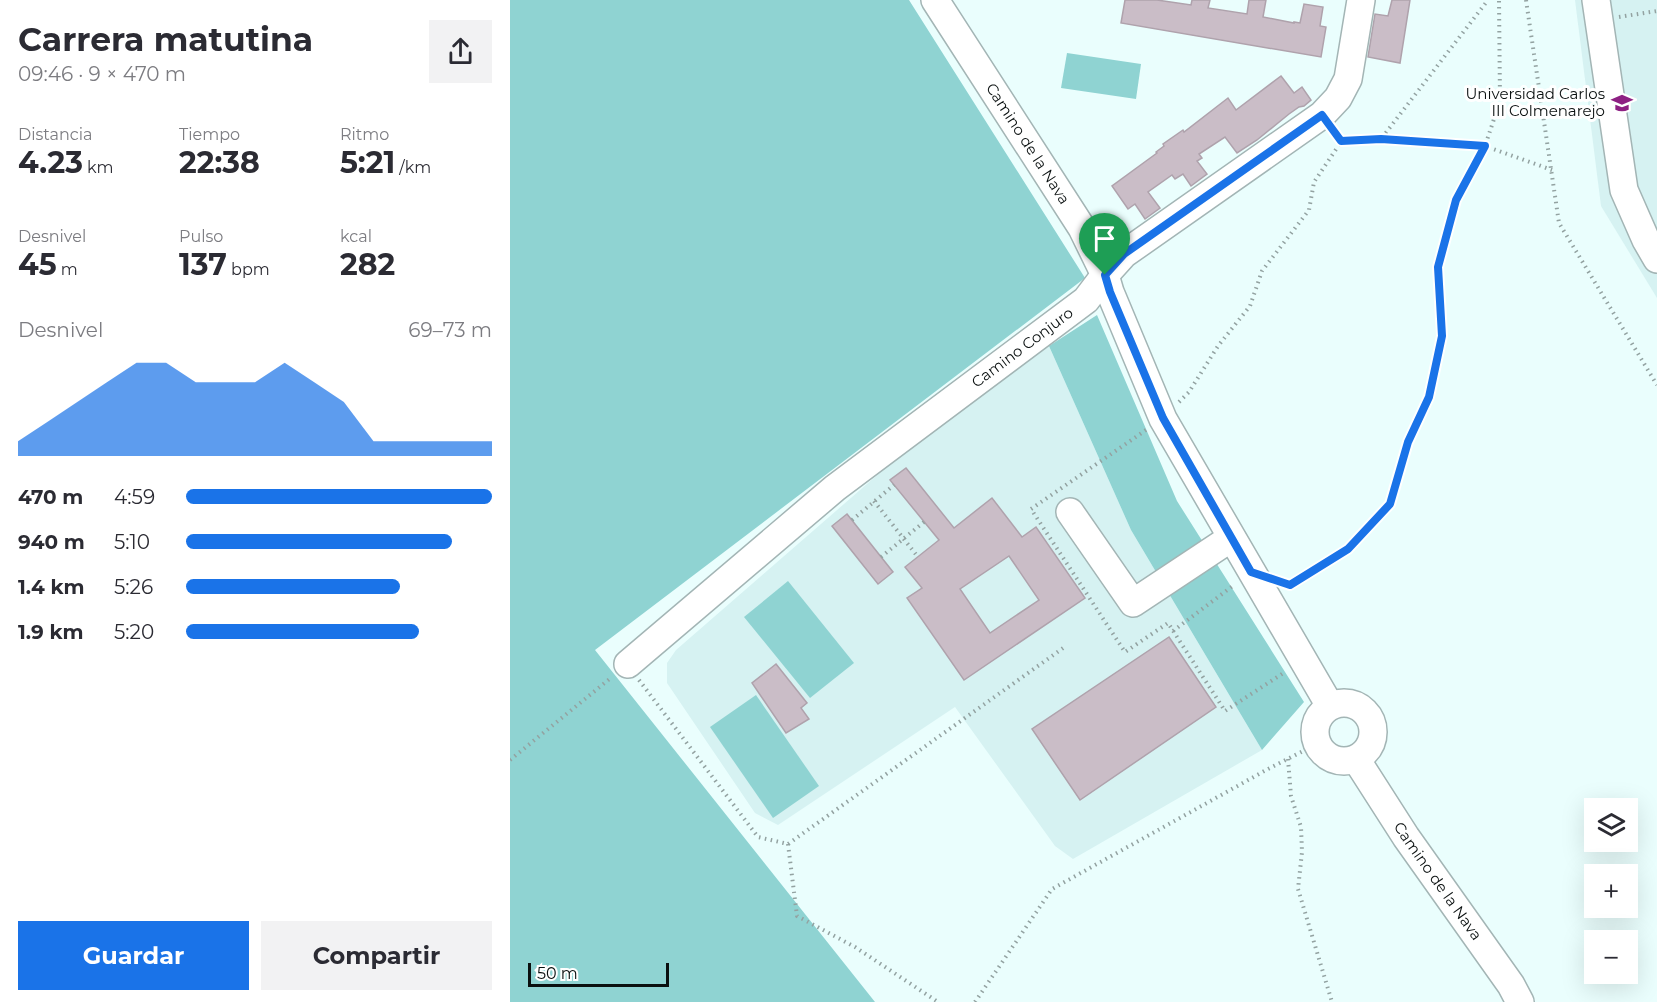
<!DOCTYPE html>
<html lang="es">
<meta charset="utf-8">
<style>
:root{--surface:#fff;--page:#f2f2f3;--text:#2b2b33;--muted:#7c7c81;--accent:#1a73e8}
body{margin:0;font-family:Montserrat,sans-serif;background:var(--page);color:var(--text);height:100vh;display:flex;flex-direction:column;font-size:22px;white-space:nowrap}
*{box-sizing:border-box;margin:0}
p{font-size:20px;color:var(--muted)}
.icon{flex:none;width:33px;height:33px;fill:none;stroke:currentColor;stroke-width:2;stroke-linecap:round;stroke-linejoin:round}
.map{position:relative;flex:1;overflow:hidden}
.sheet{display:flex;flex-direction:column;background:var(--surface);width:510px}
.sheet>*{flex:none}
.controls{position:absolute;left:1074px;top:798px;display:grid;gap:12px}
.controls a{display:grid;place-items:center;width:54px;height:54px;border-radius:0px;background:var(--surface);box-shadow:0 6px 24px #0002;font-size:30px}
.scale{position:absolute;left:18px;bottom:15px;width:141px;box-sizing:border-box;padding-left:6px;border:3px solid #0a1010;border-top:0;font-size:16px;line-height:21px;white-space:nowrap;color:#0a1010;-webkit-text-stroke:4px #fff;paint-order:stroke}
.pin{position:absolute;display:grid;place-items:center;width:51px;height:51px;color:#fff;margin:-62px -26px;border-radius:50% 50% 50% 0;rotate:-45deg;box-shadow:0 0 6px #0007}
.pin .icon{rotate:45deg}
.round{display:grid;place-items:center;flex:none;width:63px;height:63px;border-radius:0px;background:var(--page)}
.summary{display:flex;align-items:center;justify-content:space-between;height:102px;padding:0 18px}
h1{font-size:33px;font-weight:700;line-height:45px}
.stats{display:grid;grid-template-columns:repeat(3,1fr);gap:9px;height:102px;padding:6px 18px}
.stats div{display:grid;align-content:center}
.stats b{font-size:30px;font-weight:700}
.stats small{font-size:16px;font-weight:400}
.stats p{font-size:16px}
.chart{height:168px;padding:12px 18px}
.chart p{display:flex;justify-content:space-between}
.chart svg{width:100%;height:108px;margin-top:6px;fill:var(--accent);opacity:.7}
.button{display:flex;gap:12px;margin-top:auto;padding:12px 18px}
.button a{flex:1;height:69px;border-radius:0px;background:var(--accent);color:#fff;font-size:24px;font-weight:700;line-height:69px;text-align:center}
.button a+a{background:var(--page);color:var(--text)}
ul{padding:0 18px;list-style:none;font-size:20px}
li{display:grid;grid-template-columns:96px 72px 1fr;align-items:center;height:45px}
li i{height:15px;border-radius:8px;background:var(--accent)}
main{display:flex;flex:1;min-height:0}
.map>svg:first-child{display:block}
.built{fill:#d6f2f2}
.green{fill:#8fd3d2}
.building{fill:#cabdc7;stroke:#afa2ac;stroke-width:1.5;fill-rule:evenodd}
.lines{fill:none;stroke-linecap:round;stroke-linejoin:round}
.minor-casing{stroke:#a3b5b5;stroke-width:30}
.path{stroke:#93a2a1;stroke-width:4;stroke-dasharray:1.5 4.5;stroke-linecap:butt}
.minor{stroke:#fff;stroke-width:27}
.route-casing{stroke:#fff;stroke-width:12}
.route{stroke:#1a73e8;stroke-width:8}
.labels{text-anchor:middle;stroke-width:6;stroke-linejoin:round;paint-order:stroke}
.poi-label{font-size:15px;fill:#0a1010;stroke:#fff;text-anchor:end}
.street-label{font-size:15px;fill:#0a1010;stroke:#fff}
</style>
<main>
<section class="sheet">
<div class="summary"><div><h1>Carrera matutina</h1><p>09:46 · 9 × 470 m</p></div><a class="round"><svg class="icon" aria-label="share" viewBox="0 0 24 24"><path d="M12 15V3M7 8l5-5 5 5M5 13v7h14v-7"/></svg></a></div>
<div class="stats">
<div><p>Distancia</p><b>4.23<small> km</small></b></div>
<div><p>Tiempo</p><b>22:38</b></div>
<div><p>Ritmo</p><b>5:21<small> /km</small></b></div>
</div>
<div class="stats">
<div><p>Desnivel</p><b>45<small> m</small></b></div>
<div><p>Pulso</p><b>137<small> bpm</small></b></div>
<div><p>kcal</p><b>282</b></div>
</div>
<div class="chart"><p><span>Desnivel</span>69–73 m</p>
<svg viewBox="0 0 160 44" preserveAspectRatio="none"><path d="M0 44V38L10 30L20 22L30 14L40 6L50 6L60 14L70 14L80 14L90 6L100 14L110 22L120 38L130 38L140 38L150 38L160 38V44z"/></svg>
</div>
<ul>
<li><b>470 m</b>4:59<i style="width:100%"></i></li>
<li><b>940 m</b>5:10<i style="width:87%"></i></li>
<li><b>1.4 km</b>5:26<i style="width:70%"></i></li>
<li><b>1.9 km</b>5:20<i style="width:76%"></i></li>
</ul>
<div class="button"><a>Guardar</a><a>Compartir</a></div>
</section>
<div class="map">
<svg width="1147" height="1002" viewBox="0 0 1147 1002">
<rect width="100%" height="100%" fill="#eafefd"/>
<g class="built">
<polygon points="1065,0 1147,0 1147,298 1091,206"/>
<polygon points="539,346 621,530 752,750 563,859 545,846 445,707 268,825 245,813 157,683 157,663 166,650 403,444"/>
</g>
<g class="green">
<polygon points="0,0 399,0 575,278 85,650 365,1002 0,1002"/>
<polygon points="557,53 631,64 626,99 551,88"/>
<polygon points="587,315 667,501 794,702 752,750 621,530 539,346"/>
<polygon points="278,581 344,663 300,698 234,617"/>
<polygon points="246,695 309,786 263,818 200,727"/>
</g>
<g class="building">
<polygon points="615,0 647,0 681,5 682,0 700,0 698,8 737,14 739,0 756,0 753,17 784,23 784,22 790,23 794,4 813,7 810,26 816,27 811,57 611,23"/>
<polygon points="882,0 900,0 890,63 858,57 865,14 878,16"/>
<polygon points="771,76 784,93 792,87 801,100 794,106 789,107 779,114 747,140 727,153 715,137 689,154 692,158 687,161 697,174 681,186 673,174 665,179 662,175 638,192 650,208 635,219 625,204 618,209 602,186 647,153 646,152 654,146 653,144 673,130 674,132 718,98 726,110"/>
<path d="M396 468 444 528 482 498 512 537 526 527 575 598 454 680 397 598 412 588 395 567 429 540 380 480ZM499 556 529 600 480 633 450 589Z"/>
<polygon points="337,514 383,572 368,584 322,526"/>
<polygon points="659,637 706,707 570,800 522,729"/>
<polygon points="266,664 297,703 291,708 299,719 276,733 242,683"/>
</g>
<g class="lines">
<defs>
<g id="minor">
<path id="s1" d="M425 0 572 228 595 275 600 292 653 419 820 706"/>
<polyline points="1086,0 1114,190 1136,240 1147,259"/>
<polyline points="560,512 623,603 721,538"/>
<path id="s2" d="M118 664 325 488 576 300 595 275 614 254 812 115 828 98 838 79 851 0"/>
<circle cx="834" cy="732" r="29"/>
<path id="s3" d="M846 759 896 837 1001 985 1010 1002"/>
</g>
</defs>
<use href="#minor" class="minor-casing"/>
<g class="path">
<polyline points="1016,0 1049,223 1147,385"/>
<polyline points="1109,17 1147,11"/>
<polyline points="824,132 831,142 871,139 978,0"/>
<polyline points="871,139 975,146 1042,170"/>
<polyline points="669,402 679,392 708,346 740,306 752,271 799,210 804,182 831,142"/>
<polyline points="636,430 521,509 615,652 658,623 715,711 775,672"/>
<polyline points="364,501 408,557"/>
<polyline points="342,520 384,485"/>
<polyline points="371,557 414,522"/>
<polyline points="773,582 779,585 838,549 880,505 898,442 919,397 932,336 928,267 946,200 975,146 990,101 989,0"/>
<polyline points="663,631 724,585"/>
<polyline points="129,680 248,837 278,844 556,646"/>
<polyline points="778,759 781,796 791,827 792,852 788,889 822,1002"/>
<polyline points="0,760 102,677"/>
<polyline points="278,844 287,916 345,947 428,1002"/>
<polyline points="465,1002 542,889 758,769 807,744"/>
</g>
<use href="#minor" class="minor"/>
</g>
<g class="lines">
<defs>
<polygon id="route" points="812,115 831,141 871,139 975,146 946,200 928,267 932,336 919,397 898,442 880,504 838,549 780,585 741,572 653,418 600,292 595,275 614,254"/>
</defs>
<use href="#route" class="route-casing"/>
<use href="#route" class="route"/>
</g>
<defs>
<symbol id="university-bare" viewBox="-9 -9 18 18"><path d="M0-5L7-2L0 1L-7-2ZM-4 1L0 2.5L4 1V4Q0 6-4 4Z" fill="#8d2083" stroke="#fff" stroke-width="2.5" paint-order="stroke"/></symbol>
</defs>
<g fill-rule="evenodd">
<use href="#university-bare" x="1097" y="88" width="30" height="30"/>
</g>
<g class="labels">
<g class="poi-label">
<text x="1095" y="99">Universidad Carlos<tspan x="1095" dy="17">III Colmenarejo</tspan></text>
</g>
<g class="street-label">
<text dy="5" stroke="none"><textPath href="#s1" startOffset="171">Camino de la Nava</textPath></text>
<text dy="5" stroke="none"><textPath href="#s2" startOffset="506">Camino Conjuro</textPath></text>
<text dy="5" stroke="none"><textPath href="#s3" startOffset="147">Camino de la Nava</textPath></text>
</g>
</g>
</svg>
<div class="controls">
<a><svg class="icon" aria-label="layers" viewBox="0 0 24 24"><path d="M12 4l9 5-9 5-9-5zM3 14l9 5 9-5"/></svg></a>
<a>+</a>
<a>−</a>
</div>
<div class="scale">50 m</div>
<div class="pin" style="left:595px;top:275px;background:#1e9e55"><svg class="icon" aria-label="arrive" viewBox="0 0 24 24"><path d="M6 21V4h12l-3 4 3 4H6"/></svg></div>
</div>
</main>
